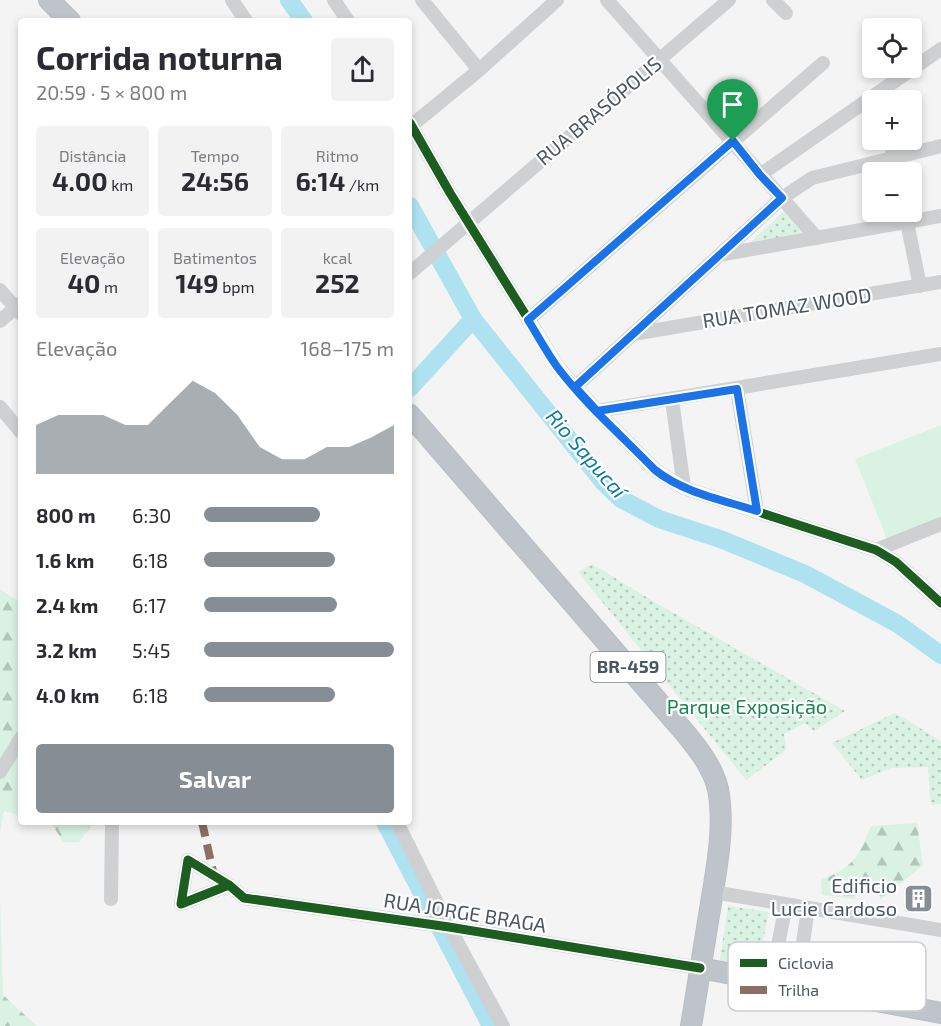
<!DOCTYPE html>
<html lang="pt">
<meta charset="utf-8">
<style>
:root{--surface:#fff;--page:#f2f2f3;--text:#2b2b33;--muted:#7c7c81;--accent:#868d94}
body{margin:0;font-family:"Exo 2",sans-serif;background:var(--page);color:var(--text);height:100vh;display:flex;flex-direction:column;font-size:22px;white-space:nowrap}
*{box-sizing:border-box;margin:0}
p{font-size:20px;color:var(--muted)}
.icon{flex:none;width:33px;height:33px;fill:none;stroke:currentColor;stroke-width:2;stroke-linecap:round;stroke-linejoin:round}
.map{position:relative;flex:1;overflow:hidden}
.drawer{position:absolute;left:18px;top:18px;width:394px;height:807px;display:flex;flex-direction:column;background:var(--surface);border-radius:6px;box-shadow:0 3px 9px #0003}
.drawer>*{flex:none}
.buttons{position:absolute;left:862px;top:18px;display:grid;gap:12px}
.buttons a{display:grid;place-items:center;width:60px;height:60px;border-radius:6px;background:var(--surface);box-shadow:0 3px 9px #0003;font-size:30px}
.pin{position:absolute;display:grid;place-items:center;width:51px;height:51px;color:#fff;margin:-62px -26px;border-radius:50% 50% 50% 0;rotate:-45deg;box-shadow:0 0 6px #0007}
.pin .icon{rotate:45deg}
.round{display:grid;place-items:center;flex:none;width:63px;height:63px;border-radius:6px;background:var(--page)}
.head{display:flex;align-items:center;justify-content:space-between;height:102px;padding:0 18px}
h1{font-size:33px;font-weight:700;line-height:45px}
.figures{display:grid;grid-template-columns:repeat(3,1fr);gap:9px;height:102px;padding:6px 18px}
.figures div{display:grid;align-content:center;border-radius:6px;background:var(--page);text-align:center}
.figures b{font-size:26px;font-weight:700}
.figures small{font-size:16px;font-weight:400}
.figures p{font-size:16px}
.chart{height:168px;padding:12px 18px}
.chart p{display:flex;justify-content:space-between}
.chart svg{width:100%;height:108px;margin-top:6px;fill:var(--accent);opacity:.7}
.primary-button{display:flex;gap:12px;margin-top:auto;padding:12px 18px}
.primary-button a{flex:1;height:69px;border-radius:6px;background:var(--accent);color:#fff;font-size:24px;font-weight:700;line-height:69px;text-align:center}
ul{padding:0 18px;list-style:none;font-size:20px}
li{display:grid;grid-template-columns:96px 72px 1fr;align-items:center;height:45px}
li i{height:15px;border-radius:8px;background:var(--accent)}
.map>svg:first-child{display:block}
.forest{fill:url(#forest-firs)}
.park{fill:url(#park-dots)}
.pitch{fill:#d9f2e3}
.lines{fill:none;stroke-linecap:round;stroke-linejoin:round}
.river{stroke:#aee2f0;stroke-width:18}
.highway-casing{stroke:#b9bec3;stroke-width:22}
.minor{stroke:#ced0d2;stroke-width:14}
.highway{stroke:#bec4c9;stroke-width:20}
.quiet{stroke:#8d6e63;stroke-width:8;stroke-dasharray:15 8;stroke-linecap:butt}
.cycleway-casing{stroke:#fff;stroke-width:13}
.cycleway{stroke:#1b5e20;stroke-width:9}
.route-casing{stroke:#fff;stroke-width:12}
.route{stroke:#1a73e8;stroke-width:8}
.labels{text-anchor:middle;stroke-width:4.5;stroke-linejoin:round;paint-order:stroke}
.shield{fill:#fff;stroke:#808990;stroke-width:1.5}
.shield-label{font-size:18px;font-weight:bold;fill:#4a5661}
.street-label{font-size:20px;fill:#4a5661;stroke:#fff}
.park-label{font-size:20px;fill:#17864f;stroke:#fff}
.poi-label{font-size:20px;fill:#4a5661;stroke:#fff;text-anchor:end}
.water-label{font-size:21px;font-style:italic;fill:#0c7c9b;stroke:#fff}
.key{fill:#fff;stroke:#c9ccd0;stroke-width:1.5}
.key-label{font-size:16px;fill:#4a5661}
</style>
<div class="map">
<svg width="941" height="1026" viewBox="0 0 941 1026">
<defs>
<pattern id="forest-firs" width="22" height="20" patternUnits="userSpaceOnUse" patternTransform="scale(1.5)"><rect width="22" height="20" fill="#d9f2e3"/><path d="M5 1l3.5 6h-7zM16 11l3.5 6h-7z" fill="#b2c7bb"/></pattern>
<pattern id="park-dots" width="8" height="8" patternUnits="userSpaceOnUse" patternTransform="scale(1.5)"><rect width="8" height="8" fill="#d9f2e3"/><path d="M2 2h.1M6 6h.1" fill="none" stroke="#b2c7bb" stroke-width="1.8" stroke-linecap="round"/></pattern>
</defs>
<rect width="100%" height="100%" fill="#f4f4f4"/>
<g class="forest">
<polygon points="0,589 21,603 21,816 4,811 0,832"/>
<polygon points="45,822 92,822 91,826 79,842 63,842 52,824"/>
<path d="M917 823 923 865 880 900 879 886 858 884 855 899 822 895 821 880C854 867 858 857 871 826Z"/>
<polygon points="0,896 3,995 37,1026 0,1026"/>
</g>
<g class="park">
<polygon points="785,210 809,236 745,247"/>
<polygon points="592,564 658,604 845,711 814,731 805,723 784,734 786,750 746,780 578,572"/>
<polygon points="895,713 941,741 941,804 931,805 928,767 891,768 862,780 832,743"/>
<polygon points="728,906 769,912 758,965 719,966"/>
</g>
<polygon class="pitch" points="941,425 941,518 887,539 855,459"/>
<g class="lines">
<g class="river">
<polyline points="289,0 304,21"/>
<polyline points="410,206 473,319 604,483 621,499 659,519 723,540 805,574 898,624 941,655"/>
<polyline points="410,388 473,319"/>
<polyline points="385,822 491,1026"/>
</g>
<defs>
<g id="highway">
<polyline points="49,0 70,21"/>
<path d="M410 415 686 734C699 750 713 768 718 789 725 826 717 866 711 903 704 944 698 985 691 1026"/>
<polyline points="700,968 941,1013"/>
</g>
</defs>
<use href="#highway" class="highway-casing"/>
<g class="minor">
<polyline points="232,0 246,21"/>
<polyline points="334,0 348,21"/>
<polyline points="422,0 479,70"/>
<polyline points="607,0 817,238"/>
<polyline points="773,0 786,13"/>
<polyline points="410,123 450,193 558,367 597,411 655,470 684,488 876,550 896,562 941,603"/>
<polyline points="411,126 479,70 557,0"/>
<polyline points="890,140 897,172"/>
<polyline points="760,175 941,49"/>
<polyline points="905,212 920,286"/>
<polyline points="724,254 941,216"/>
<polyline points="410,273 729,0"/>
<polyline points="0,290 21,314"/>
<polyline points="528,320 823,63"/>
<polyline points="0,321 21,303"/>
<polyline points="633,334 941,282"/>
<polyline points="575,387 782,198 812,178 941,146"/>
<polyline points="737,389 757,511"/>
<polyline points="672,400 684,488"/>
<polyline points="0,407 21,432"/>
<polyline points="597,411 941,354"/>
<polyline points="876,550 941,524"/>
<polyline points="0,772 21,738"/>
<polyline points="397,822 449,927 503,1026"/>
<polyline points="229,885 181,904 188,860 229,885 244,898 449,927 700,968"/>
<polyline points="713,892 941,930"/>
<polyline points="111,899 112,822"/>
<polyline points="771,980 786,905"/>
<polyline points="797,985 808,908"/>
</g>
<use href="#highway" class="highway"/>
<polyline class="quiet" points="202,822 214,876"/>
<defs>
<g id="cycleway">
<polyline points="410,123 450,193 558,367 597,411 655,470 684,488 876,550 896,562 941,603"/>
<polyline points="229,885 181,904 188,860 229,885 244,898 449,927 700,968"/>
</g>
</defs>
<use href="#cycleway" class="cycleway-casing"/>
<use href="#cycleway" class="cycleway"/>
</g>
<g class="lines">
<defs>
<path id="route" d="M733 141 528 320C538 336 547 353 558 368 586 405 623 437 655 470 684 493 723 500 757 511L737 389 597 411 575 387 782 198 760 175 733 141"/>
</defs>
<use href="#route" class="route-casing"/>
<use href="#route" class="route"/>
</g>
<defs>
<symbol id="building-square" viewBox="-11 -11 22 22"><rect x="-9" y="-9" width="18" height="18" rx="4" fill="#868d94" stroke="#fff"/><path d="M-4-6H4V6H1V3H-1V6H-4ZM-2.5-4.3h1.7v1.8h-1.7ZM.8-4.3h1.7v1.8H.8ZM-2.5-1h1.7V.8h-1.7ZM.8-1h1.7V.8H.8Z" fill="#fff"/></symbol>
</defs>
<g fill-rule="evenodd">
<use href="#building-square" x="902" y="882" width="33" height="33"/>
</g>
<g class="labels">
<rect class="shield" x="590.5" y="652" width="75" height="30" rx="4.5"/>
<g class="shield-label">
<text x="628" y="673">BR-459</text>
</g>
<g class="street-label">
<text transform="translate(599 111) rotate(-40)" y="7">RUA BRASÓPOLIS</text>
<text transform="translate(787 308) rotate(-9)" y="7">RUA TOMAZ WOOD</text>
<text transform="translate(465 913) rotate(9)" y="7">RUA JORGE BRAGA</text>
</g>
<g class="park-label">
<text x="747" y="714">Parque Exposição</text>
</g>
<g class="poi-label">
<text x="897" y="893">Edificio<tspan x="897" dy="23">Lucie Cardoso</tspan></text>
</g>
<g class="water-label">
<text transform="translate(586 454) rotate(49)" y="7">Rio Sapucaí</text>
</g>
</g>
<rect x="728" y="942" width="198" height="69" rx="9" class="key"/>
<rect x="740" y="959" width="27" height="8" fill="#1b5e20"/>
<rect x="740" y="986" width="27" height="8" fill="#8d6e63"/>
<g class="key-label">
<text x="778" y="969">Ciclovia</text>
<text x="778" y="996">Trilha</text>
</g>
</svg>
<div class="buttons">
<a><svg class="icon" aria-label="locate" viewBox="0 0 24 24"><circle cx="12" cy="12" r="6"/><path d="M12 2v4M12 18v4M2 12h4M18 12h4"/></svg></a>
<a>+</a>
<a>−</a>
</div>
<div class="pin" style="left:733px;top:141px;background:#1e9e55"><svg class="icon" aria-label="arrive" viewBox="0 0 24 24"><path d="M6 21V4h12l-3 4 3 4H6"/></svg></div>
<section class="drawer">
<div class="head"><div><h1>Corrida noturna</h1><p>20:59 · 5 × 800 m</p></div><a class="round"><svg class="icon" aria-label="share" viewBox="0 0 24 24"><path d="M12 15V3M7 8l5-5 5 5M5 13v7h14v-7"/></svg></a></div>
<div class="figures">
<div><p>Distância</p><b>4.00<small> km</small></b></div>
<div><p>Tempo</p><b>24:56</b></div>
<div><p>Ritmo</p><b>6:14<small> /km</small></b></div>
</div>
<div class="figures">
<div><p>Elevação</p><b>40<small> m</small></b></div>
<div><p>Batimentos</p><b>149<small> bpm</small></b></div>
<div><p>kcal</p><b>252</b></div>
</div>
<div class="chart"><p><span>Elevação</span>168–175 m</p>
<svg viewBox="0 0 160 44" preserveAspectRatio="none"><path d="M0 44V24L10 20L20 20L30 20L40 24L50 24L60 15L70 6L80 11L90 20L100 33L110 38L120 38L130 33L140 33L150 29L160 24V44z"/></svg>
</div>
<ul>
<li><b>800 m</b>6:30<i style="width:61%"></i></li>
<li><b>1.6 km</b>6:18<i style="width:69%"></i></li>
<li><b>2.4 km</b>6:17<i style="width:70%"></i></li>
<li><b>3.2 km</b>5:45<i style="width:100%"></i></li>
<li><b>4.0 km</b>6:18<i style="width:69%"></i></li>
</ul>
<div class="primary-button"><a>Salvar</a></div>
</section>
</div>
